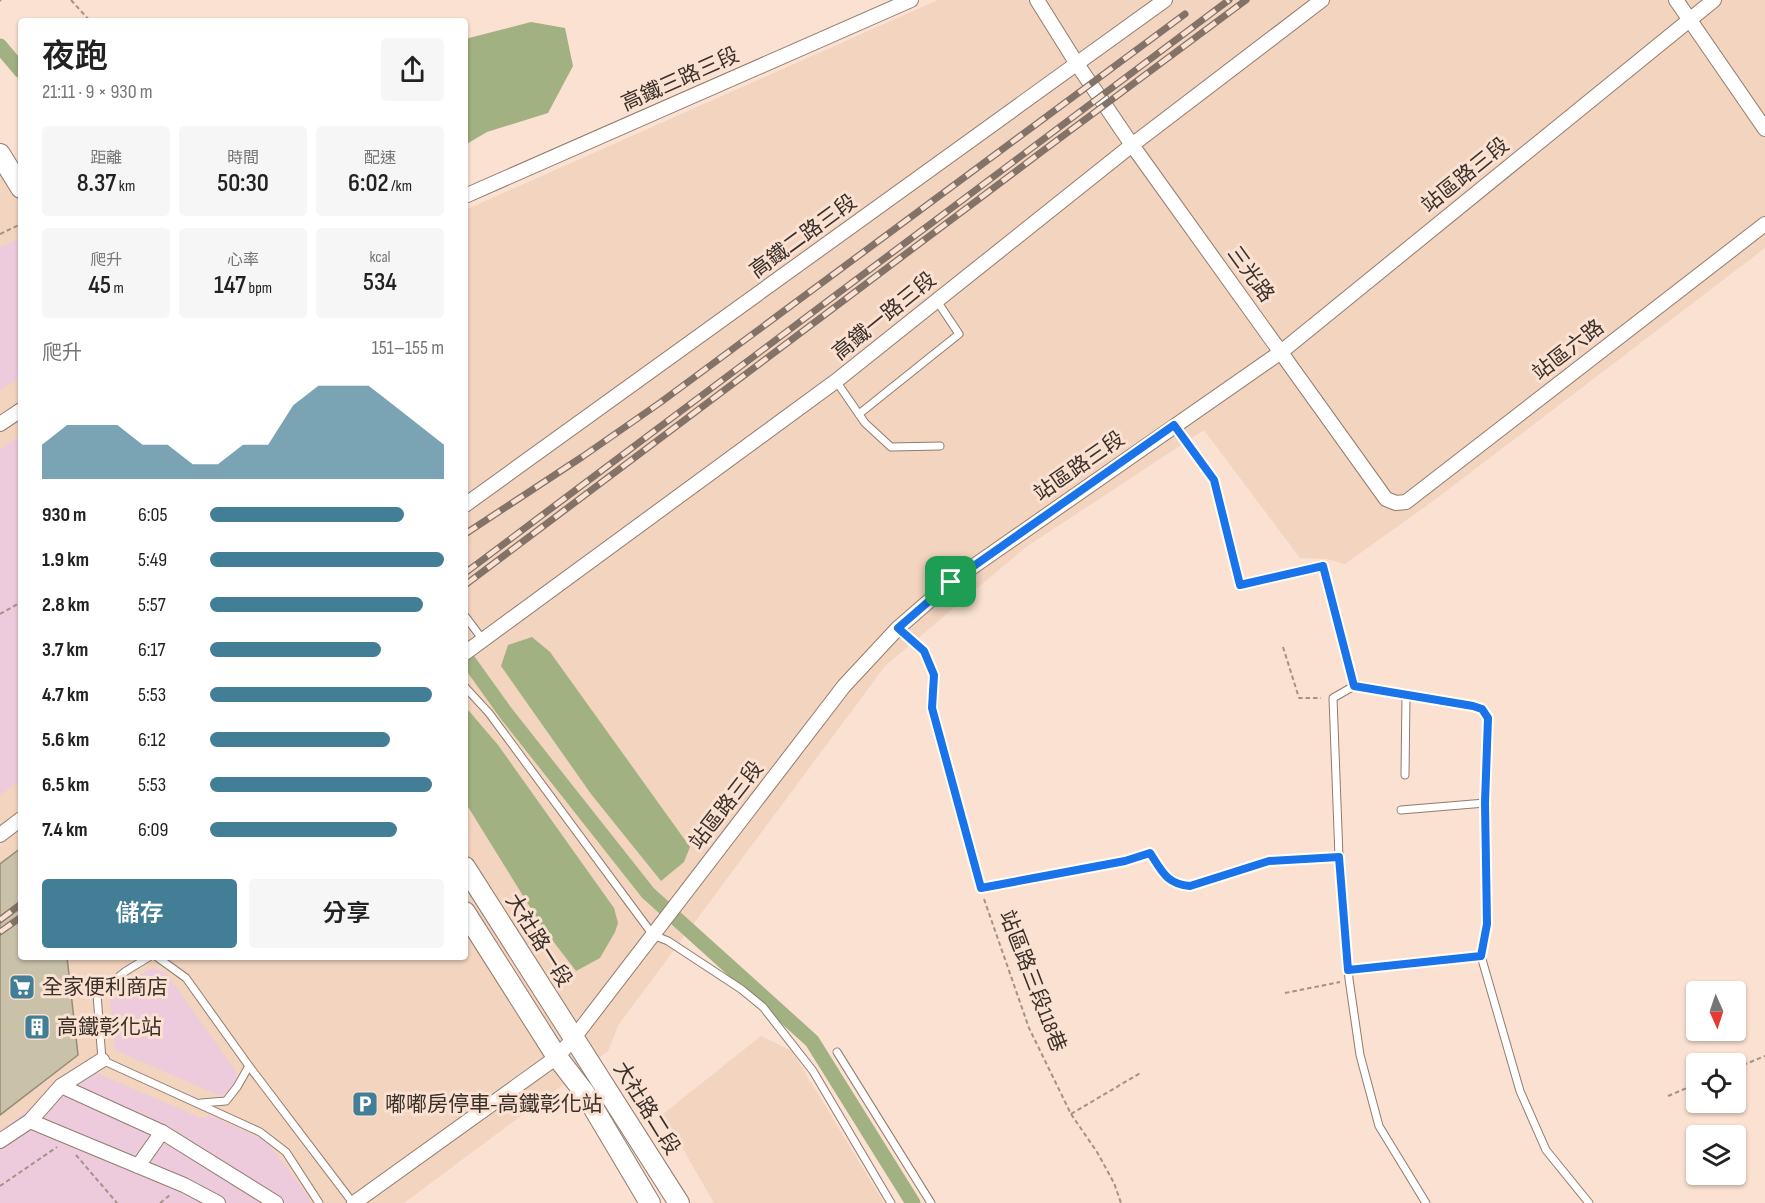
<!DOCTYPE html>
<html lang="zh-TW">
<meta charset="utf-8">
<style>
:root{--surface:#fff;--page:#f6f6f6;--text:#222;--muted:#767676;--accent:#427e95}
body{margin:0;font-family:"Sofia Sans Condensed","Noto Sans TC",sans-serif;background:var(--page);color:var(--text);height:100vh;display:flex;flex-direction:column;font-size:22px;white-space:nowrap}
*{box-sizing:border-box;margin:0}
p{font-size:20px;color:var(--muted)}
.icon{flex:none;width:33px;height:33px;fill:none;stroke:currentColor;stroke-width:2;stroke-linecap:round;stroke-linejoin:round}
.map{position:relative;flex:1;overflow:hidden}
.details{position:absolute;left:18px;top:18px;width:450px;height:942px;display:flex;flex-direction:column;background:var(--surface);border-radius:6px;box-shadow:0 2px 4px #0004}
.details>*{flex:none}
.needle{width:39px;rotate:177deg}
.tools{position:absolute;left:1686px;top:981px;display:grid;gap:12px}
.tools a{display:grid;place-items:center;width:60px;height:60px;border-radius:6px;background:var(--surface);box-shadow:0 2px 4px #0004;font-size:30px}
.pin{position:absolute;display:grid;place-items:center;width:51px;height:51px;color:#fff;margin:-26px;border-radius:12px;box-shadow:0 3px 9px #0006}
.round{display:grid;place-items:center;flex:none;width:63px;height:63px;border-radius:6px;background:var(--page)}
.summary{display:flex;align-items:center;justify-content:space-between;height:102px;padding:0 24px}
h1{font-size:33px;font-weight:600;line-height:45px}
.figures{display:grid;grid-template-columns:repeat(3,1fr);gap:9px;height:102px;padding:6px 24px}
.figures div{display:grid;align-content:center;border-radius:6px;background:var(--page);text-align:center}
.figures b{font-size:26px;font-weight:600}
.figures small{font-size:16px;font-weight:400}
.figures p{font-size:16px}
.chart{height:168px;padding:12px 24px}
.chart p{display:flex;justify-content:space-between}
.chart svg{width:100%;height:108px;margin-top:6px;fill:var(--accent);opacity:.7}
.action{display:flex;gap:12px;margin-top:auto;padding:12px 24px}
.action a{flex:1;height:69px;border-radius:6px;background:var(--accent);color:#fff;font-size:24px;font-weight:600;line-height:69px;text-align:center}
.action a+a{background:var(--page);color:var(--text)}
ul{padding:0 24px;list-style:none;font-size:20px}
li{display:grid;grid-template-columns:96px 72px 1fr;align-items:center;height:45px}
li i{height:15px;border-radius:8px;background:var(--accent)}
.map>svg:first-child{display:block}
.built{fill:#f2d4bf}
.green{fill:#eecbdc}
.water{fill:#a1b181}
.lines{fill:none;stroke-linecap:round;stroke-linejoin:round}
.canal{stroke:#a1b181;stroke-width:15}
.building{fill:#cac1a9;stroke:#958c75;stroke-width:1.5}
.lane-casing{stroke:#927c6e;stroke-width:9}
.street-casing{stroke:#927c6e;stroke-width:16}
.secondary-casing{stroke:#927c6e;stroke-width:22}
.path{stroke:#a49286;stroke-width:2;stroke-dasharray:4.5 3;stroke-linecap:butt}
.lane{stroke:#fff;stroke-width:7}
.street{stroke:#fff;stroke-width:14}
.secondary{stroke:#fff;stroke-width:20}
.rail-casing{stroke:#827268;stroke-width:7}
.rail{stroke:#fae1d1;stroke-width:4.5;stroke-dasharray:14;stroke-linecap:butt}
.route-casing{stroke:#fff;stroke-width:12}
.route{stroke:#1a73e8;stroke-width:8}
.labels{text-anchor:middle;stroke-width:6;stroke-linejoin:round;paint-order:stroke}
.street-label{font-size:21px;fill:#3a302a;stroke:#fae1d1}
.poi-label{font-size:21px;fill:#3a302a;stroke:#fae1d1;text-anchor:start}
</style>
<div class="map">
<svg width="1765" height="1203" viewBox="0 0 1765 1203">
<rect width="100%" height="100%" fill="#fae1d1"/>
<g class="built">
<polygon points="938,0 1765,0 1765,248 1433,501 1345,564 1327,559 1300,558 1204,430 1026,547 885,666 619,1024 608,1051 404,1203 0,1203 0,172 21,196 21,957 465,957 465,210"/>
<polygon points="761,1036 792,1051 884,1203 714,1203 663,1114"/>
</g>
<g class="green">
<polygon points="19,239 21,242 21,377 0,390 0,247"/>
<polygon points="21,435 21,780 0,795 0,449"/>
<path d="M154 968 166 973 237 1073C237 1085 231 1095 218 1095L115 1050 110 1000 147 970Z"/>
<polygon points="90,1062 94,1072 201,1118 211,1116 266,1141 307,1194 311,1203 0,1203 0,1131"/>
</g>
<g class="water">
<polygon points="531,22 565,28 573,66 548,113 487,132 465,145 465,39"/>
<polygon points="532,637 550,652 690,847 684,862 661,881 591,794 501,666 508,645"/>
<polygon points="465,710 469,711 498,745 614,908 618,923 615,932 600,958 576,971 543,928 465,802"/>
</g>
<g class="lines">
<g class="canal">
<polyline points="0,46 21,71"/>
<polyline points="465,656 505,712 648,893 812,1041 913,1203"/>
</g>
</g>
<polygon class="building" points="21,848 21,957 67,957 78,1055 0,1115 0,864"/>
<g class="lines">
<defs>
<g id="lane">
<polyline points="836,381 865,423 891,447 940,446"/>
<polyline points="859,414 959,334 937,301"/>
<polyline points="1174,425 1214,480 1240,585 1323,566 1354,686"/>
<polyline points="465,616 483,640"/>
<polyline points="898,628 924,651 934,675 931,708 981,888"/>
<polyline points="1354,686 1473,706 1482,709 1488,718 1485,803 1487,924 1481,956 1520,1091 1546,1150 1589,1203"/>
<polyline points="1354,686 1333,698 1339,857 1349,979 1360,1055 1379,1126 1426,1203"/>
<polyline points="465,687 489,713 653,935 668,941 741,989 763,1007 813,1071 891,1203"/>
<polyline points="1405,775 1406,696"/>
<polyline points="1401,810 1485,803"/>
<polyline points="149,957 126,971 97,994 102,1060 260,1132 286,1152 319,1203"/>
<polyline points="157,957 186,978 249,1066 353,1203"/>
<polyline points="837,1052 931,1203"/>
<polyline points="201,1103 226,1101 237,1087 249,1066"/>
</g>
<g id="street">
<polyline points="1037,0 1077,64 1132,145 1386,499 1396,503 1406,502 1765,224"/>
<polyline points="1676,0 1765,129"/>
<polyline points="465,196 911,0"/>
<polyline points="0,424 21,410"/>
<polyline points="465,505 1165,0"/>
<polyline points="465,653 836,381 1132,145 1322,0"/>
<polyline points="0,835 21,819"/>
<polyline points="61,1086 162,1132 276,1203"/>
<polyline points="30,1121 184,1185 218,1203"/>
<polyline points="0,1141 30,1121 61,1086 102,1060"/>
<polyline points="138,1166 162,1132"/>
<polyline points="354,1203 557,1057 573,1039 844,686 898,628 951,582 1281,352 1714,0"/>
</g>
<g id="secondary">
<polyline points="0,154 21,188"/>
<polyline points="465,867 679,1203"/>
<polyline points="465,912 557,1057 584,1092 650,1203"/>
</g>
</defs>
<use href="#lane" class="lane-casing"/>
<use href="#street" class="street-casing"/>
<use href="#secondary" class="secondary-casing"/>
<g class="path">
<polyline points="71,0 90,21"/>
<polyline points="0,1 1,0"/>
<polyline points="0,234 21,224"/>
<polyline points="0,614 21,602"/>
<polyline points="1283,647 1299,698 1321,698"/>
<path d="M990 886 1125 861 1150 853C1162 871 1166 884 1190 886L1268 861 1327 857"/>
<polyline points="984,899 1029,1028 1071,1114 1097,1152 1114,1183 1121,1203"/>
<polyline points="1359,969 1469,957"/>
<polyline points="1285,993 1340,982"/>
<polyline points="1736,1068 1765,1056"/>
<polyline points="1668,1096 1696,1084"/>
<polyline points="1071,1114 1142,1072"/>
<polyline points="76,1155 117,1203"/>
<polyline points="0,1186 57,1147"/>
<polyline points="160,1203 170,1195"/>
</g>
<use href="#lane" class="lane"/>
<use href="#street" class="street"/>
<use href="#secondary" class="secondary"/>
<defs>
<g id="rail">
<polyline points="465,534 582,457 661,402 1185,14"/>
<polyline points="465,573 1229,0"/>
<polyline points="465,585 1044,150 1246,0"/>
<polyline points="0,920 21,904"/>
<polyline points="0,932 21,917"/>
</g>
</defs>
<use href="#rail" class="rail-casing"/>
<use href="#rail" class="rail"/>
</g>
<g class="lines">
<defs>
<path id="route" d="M1174 425 1214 480 1240 585 1323 566 1354 686 1473 706 1482 709 1488 718 1485 803 1487 924 1481 956 1348 970 1339 857 1269 861 1190 886C1166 884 1162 871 1150 853L1125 861 981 888 932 708 934 675 924 651 898 628 951 582Z"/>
</defs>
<use href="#route" class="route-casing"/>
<use href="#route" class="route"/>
</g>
<defs>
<symbol id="supermarket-square" viewBox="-11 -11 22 22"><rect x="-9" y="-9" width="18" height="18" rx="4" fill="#427e95" stroke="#fae1d1"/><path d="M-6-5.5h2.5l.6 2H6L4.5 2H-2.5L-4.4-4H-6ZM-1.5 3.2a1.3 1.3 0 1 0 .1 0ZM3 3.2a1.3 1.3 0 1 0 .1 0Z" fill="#fff"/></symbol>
<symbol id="building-square" viewBox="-11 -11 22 22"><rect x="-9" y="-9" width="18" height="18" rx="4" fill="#427e95" stroke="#fae1d1"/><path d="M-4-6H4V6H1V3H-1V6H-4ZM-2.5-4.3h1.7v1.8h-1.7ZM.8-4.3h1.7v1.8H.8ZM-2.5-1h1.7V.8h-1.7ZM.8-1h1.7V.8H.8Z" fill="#fff"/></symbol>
<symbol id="parking-square" viewBox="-11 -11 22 22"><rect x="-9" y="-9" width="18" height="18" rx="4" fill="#427e95" stroke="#fae1d1"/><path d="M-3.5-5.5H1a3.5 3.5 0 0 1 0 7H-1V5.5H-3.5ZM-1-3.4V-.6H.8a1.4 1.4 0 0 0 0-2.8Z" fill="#fff"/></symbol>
</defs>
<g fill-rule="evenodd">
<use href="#supermarket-square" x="7" y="972" width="30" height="30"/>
<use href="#building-square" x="22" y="1012" width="30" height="30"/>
<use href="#parking-square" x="350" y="1089" width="30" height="30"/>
</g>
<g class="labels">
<g class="street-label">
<text transform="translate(680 79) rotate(-24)" y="7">高鐵三路三段</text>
<text transform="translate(1465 175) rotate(-39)" y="7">站區路三段</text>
<text transform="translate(803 236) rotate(-36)" y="7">高鐵二路三段</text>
<text transform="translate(1251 274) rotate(54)" y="7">三光路</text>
<text transform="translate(884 316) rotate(-39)" y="7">高鐵一路三段</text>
<text transform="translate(1568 350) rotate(-38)" y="7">站區六路</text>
<text transform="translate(1079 466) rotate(-35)" y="7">站區路三段</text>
<text transform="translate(726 805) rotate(-52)" y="7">站區路三段</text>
<text transform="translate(539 940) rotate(58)" y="7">大社路一段</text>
<text transform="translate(1033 981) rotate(69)" y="7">站區路三段118巷</text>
<text transform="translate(647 1108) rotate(58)" y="7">大社路二段</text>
</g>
<g class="poi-label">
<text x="42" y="994">全家便利商店</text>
<text x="57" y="1034">高鐵彰化站</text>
<text x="385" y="1111">嘟嘟房停車-高鐵彰化站</text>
</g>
</g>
</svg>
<div class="tools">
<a><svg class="needle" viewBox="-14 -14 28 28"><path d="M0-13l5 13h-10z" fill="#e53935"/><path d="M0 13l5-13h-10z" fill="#767676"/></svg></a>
<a><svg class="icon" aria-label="locate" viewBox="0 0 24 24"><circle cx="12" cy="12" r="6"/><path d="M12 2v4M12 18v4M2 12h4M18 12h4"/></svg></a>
<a><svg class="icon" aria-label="layers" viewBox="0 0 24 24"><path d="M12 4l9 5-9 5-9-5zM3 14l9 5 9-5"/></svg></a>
</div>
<div class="pin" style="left:951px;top:582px;background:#1e9e55"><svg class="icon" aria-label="arrive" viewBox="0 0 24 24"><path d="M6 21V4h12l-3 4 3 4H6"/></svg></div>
<section class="details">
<div class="summary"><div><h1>夜跑</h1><p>21:11 · 9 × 930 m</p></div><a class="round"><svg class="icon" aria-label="share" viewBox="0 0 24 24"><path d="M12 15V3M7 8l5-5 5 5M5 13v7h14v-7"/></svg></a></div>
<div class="figures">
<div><p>距離</p><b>8.37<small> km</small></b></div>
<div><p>時間</p><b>50:30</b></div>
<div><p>配速</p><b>6:02<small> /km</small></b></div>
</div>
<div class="figures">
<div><p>爬升</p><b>45<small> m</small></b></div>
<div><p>心率</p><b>147<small> bpm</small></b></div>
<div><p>kcal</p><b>534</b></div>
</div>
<div class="chart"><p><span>爬升</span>151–155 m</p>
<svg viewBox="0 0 160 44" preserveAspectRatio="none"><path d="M0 44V30L10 22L20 22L30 22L40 30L50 30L60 38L70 38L80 30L90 30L100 14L110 6L120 6L130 6L140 14L150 22L160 30V44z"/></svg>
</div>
<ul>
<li><b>930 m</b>6:05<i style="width:83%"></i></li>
<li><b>1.9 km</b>5:49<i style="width:100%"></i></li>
<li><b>2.8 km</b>5:57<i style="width:91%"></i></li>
<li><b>3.7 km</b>6:17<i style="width:73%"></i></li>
<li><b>4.7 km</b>5:53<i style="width:95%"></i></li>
<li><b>5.6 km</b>6:12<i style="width:77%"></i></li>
<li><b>6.5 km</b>5:53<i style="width:95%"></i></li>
<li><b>7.4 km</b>6:09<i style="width:80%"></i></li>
</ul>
<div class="action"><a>儲存</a><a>分享</a></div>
</section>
</div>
